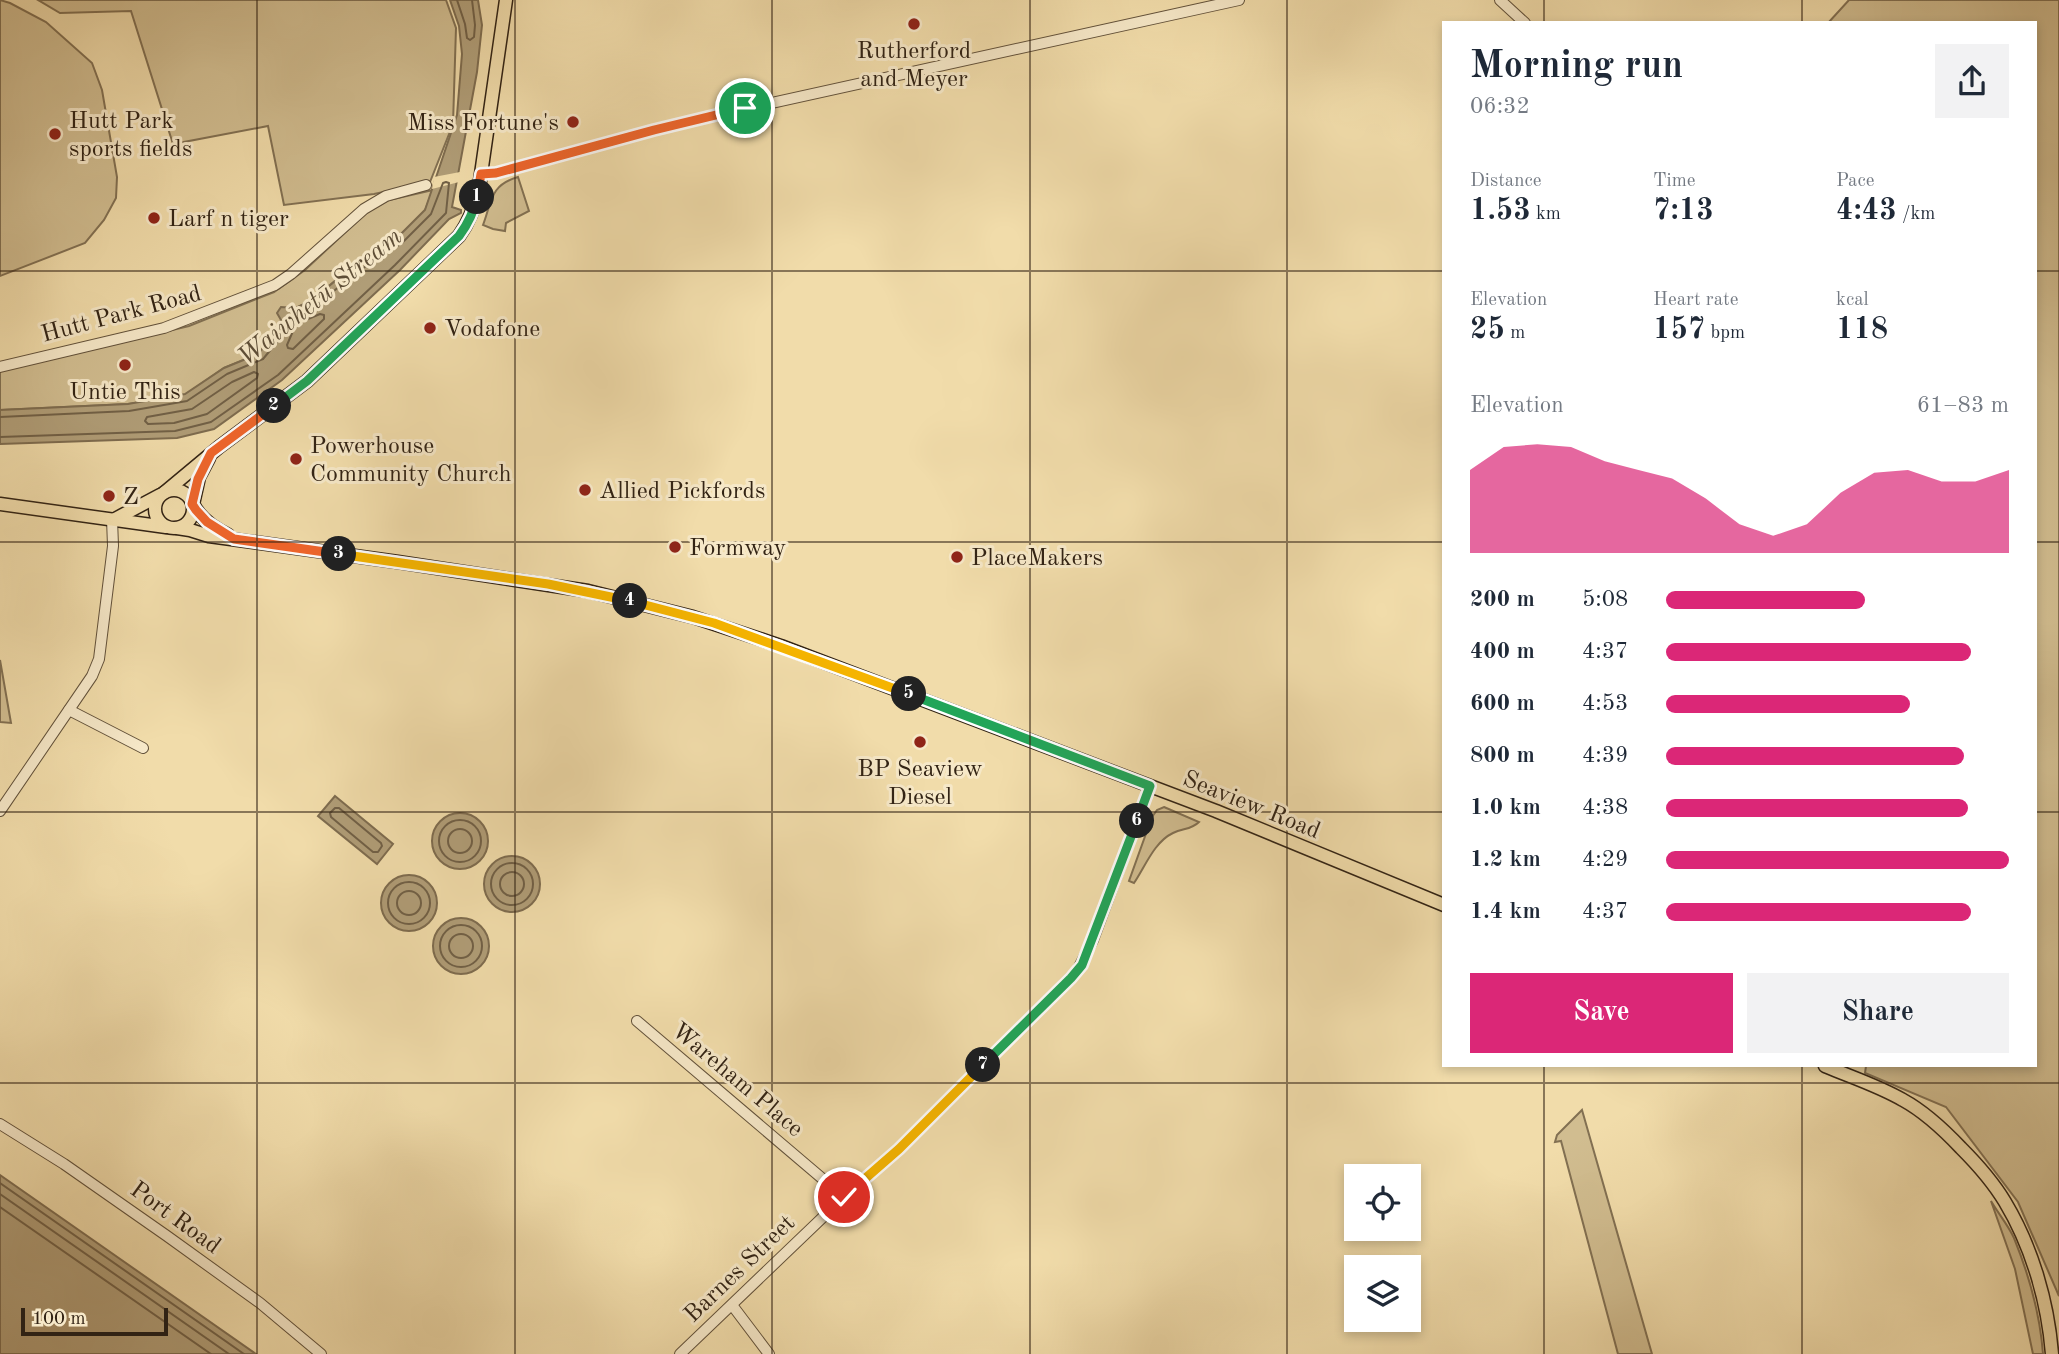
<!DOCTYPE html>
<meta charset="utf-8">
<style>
:root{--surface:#fff;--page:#f2f2f3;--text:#1f2937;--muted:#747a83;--accent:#db2777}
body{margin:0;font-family:"Old Standard TT",serif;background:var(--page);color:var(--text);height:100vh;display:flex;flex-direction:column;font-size:26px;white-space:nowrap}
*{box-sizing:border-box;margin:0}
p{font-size:23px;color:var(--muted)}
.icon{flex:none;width:38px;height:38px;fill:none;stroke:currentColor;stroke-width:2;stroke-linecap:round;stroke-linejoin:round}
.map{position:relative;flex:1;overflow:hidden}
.side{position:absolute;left:1442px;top:21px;width:595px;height:1046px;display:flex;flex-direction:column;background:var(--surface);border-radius:0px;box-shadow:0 4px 10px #0003}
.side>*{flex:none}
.controls{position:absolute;left:1344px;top:1164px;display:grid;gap:14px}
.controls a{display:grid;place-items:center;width:77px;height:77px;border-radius:0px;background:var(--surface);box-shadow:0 4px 10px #0003;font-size:35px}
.scale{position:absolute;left:21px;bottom:18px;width:147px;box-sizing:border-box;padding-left:7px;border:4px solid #322314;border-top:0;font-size:19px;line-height:24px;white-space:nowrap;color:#322314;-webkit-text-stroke:5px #f6e8c8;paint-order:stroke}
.pin{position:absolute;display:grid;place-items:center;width:60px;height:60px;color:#fff;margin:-30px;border:4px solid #fff;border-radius:50%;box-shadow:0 2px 7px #0007}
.km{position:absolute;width:35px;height:35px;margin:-18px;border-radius:50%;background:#222;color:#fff;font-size:19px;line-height:35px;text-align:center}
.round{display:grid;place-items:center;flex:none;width:74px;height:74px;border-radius:0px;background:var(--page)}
.overview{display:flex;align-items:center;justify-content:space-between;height:119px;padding:0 28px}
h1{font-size:38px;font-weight:700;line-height:52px}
.figures{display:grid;grid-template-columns:repeat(3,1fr);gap:10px;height:119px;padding:7px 28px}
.figures div{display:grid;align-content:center}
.figures b{font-size:30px;font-weight:700}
.figures small{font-size:19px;font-weight:400}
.figures p{font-size:19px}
.chart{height:196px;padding:14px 28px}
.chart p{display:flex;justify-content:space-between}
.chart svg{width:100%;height:126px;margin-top:7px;fill:var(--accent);opacity:.7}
.button{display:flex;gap:14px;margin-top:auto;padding:14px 28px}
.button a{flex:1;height:80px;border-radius:0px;background:var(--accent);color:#fff;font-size:28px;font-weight:700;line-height:80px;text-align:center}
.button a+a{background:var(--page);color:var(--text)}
ul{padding:0 28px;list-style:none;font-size:23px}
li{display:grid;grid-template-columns:112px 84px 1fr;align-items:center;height:52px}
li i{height:18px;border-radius:9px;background:var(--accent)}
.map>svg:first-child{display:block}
.green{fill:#d1bd90;stroke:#827052;stroke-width:2}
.water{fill:#b09d77;stroke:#7e6c4f;stroke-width:2}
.pier{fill:#f1dcaa}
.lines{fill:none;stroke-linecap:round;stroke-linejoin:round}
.shore{stroke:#716046;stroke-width:2}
.minor-casing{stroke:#62513a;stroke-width:12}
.major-casing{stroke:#322314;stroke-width:15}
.minor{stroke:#f6e8c8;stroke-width:10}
.major{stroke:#f1dcaa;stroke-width:12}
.split-1-casing{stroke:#fff;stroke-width:14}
.split-2-casing{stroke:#fff;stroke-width:14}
.split-3-casing{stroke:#fff;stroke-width:14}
.split-4-casing{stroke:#fff;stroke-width:14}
.split-5-casing{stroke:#fff;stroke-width:14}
.split-6-casing{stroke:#fff;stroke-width:14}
.split-7-casing{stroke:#fff;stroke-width:14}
.split-8-casing{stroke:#fff;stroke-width:14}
.split-1{stroke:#f0652b;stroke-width:9}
.split-2{stroke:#22a559;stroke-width:9}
.split-3{stroke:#f0652b;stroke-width:9}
.split-4{stroke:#f5b400;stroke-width:9}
.split-5{stroke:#f5b400;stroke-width:9}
.split-6{stroke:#22a559;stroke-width:9}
.split-7{stroke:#22a559;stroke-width:9}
.split-8{stroke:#f5b400;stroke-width:9}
.grid{fill:none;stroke:#322314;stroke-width:2;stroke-opacity:0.55}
.poi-dot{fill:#8f2418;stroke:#f6e8c8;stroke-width:2.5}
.labels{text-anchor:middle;stroke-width:6;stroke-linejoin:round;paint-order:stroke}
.poi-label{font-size:24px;fill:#322314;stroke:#f6e8c8;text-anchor:start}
.street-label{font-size:24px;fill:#322314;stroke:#f6e8c8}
.water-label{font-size:26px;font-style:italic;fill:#5e4e37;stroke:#f6e8c8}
</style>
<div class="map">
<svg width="2059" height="1354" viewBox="0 0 2059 1354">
<rect width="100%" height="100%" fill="#f1dcaa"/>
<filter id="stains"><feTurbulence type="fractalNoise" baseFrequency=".00286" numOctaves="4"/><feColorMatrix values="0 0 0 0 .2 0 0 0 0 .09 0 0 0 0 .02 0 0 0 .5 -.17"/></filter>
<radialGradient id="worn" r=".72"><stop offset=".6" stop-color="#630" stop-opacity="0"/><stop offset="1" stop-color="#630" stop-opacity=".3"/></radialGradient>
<g class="green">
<polygon points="0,0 10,3 46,22 92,63 102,90 117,177 116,198 104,220 85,243 0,276"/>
<polygon points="38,0 446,0 456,28 453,124 430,182 374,194 284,205 268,126 173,144 131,11 60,13"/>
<polygon points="1849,0 2059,0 2059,1296 2018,1202 1946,1107 1865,1073 1866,1066 2035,1066 2035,23 1828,23"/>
<path d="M518 177 529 211 506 223 505 231 493 229 483 225C492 201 490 185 518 177Z"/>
<polygon points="433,190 425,210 397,238 355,264 312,300 296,308 287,308 277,333 258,354 224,368 185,395 128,404 0,410 0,371 189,326 274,292 305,270 366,213 389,200"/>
<polygon points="0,660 11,723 0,722"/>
<path d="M1164 807 1199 822C1191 830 1183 828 1173 833 1154 842 1145 867 1134 883L1129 881 1152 817 1157 810Z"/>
<polygon points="1582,1110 1652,1354 1618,1354 1561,1141 1555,1142 1557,1135"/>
<path d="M1991 1201C1998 1213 2008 1225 2014 1238 2029 1275 2040 1314 2043 1354H2033L2015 1269Z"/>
</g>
<g class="water">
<polygon points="450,0 478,0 482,25 477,72 452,207 461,210 461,213 449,219 400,270 282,380 214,429 177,438 0,444 0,410 128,404 185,394 224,368 258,354 277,332 281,320 277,313 281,307 296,308 312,300 356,264 397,238 425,210 457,115 462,54 459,26"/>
<polygon points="335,796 393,844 377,864 318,816"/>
<circle cx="460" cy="841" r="28"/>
<circle cx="512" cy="884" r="28"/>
<circle cx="409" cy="903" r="28"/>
<circle cx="461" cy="946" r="28"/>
<polygon points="0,1175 256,1354 0,1354"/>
</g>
<polygon class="pier" points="460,172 459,182 432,189 434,177"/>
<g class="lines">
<g class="shore">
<polyline points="457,0 465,24 467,38 470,40 474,37 475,25 472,0"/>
<polygon points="320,314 324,315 324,319 293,349 288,348 287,345 296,324"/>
<polygon points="254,372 258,374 257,378 207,414 174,423 148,424 145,421 147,417 192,409 232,382"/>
<polyline points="0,417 129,411 187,401 227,374 263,359 282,336 289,316 299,314 315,306 360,270 402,243 431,214 443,183 446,182 449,183 446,213 395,265 278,375 211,422 175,431 0,437"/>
<polygon points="335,808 339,808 381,843 382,846 378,852 373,852 331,817 330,813"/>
<circle cx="460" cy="841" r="21"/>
<circle cx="460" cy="841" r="12"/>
<circle cx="512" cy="884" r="21"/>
<circle cx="512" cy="884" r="12"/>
<circle cx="409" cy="903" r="21"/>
<circle cx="409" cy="903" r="12"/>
<circle cx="461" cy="946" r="21"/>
<circle cx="461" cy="946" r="12"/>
<polyline points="0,1183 244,1354"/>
<polyline points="0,1194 229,1354"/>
<polyline points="0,1207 211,1354"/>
</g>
<defs>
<g id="minor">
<polyline points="1500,0 1525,23"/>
<polyline points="481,174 496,173 654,130 726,113 1239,0"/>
<polyline points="0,367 164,328 275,285 291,274 364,209 386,196 426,185"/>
<polyline points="69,710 143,748"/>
<polyline points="0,811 92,676 99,659 113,546 112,519"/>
<polyline points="637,1021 844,1197"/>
<polyline points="0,1124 64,1164 167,1236 260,1303 321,1354"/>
<polyline points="732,1305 769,1354"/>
<polyline points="680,1354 844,1197 899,1149 1077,971 1093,940 1150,786"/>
</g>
<g id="major">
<path d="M209 458 199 477 193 504C200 519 214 528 228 535"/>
<circle cx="174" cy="509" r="19"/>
<path d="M165 492 219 447 307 381 459 236C470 221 475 206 479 188L506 0"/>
<polyline points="0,504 166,527"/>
<polyline points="115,519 160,495"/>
<polyline points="177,528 190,530 209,536 398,562 588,591 693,617 781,646 1216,811 1444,905"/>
<path d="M1825 1066C1851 1077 1879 1086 1903 1100 1925 1112 1944 1130 1961 1148 1977 1164 1993 1182 2005 1202 2032 1247 2048 1302 2052 1354"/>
</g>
</defs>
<use href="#minor" class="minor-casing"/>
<use href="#major" class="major-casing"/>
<use href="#minor" class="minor"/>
<use href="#major" class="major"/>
</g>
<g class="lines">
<defs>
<polyline id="split-1" points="477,197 481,174 496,173 654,130 745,108"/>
<path id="split-2" d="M274 406 307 381 459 236C468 224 474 211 477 197"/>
<polyline id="split-3" points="274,406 211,453 198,479 192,504 196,510 207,522 234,539 339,554"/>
<polyline id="split-4" points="339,554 548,584 630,601"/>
<polyline id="split-5" points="630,601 714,623 909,694"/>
<polyline id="split-6" points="909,694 1150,786 1137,821"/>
<polyline id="split-7" points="983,1065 1071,978 1082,965 1137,821"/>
<polyline id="split-8" points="844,1197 899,1149 983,1065"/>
</defs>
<use href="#split-1" class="split-1-casing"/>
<use href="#split-2" class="split-2-casing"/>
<use href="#split-3" class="split-3-casing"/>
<use href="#split-4" class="split-4-casing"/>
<use href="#split-5" class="split-5-casing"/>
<use href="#split-6" class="split-6-casing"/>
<use href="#split-7" class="split-7-casing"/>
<use href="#split-8" class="split-8-casing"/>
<use href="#split-1" class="split-1"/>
<use href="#split-2" class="split-2"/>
<use href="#split-3" class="split-3"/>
<use href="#split-4" class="split-4"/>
<use href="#split-5" class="split-5"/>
<use href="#split-6" class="split-6"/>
<use href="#split-7" class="split-7"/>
<use href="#split-8" class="split-8"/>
</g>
<path class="grid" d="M257 0V1354M515 0V1354M772 0V1354M1030 0V1354M1287 0V1354M1544 0V23M1802 0V23M0 271H1444M2035 271H2059M0 542H1444M2035 542H2059M0 812H1444M2035 812H2059M1544 1066V1354M1802 1066V1354M0 1083H2059"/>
<g class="poi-dot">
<circle cx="914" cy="24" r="7"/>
<circle cx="573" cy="122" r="7"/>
<circle cx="55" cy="134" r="7"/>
<circle cx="154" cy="218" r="7"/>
<circle cx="430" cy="328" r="7"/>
<circle cx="125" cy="365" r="7"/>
<circle cx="296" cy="459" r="7"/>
<circle cx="585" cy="490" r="7"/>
<circle cx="109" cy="496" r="7"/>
<circle cx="675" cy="547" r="7"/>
<circle cx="957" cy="557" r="7"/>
<circle cx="920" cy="742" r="7"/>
</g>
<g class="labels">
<g class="poi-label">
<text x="914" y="58" text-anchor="middle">Rutherford<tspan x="914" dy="28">and Meyer</tspan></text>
<text x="69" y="128">Hutt Park<tspan x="69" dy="28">sports fields</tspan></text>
<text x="559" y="130" text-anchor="end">Miss Fortune's</text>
<text x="168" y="226">Larf n tiger</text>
<text x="444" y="336">Vodafone</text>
<text x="125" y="399" text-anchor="middle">Untie This</text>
<text x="310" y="453">Powerhouse<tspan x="310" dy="28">Community Church</tspan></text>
<text x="599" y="498">Allied Pickfords</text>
<text x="123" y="504">Z</text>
<text x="689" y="555">Formway</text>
<text x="971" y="565">PlaceMakers</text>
<text x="920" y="776" text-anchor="middle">BP Seaview<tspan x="920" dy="28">Diesel</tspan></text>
</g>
<g class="street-label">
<text transform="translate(121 313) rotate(-15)" y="8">Hutt Park Road</text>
<text transform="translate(1252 804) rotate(22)" y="8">Seaview Road</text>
<text transform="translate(738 1079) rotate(40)" y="8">Wareham Place</text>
<text transform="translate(176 1217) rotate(36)" y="8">Port Road</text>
<text transform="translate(739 1268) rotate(-44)" y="8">Barnes Street</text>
</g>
<g class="water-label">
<text transform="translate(319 296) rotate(-39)" y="9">Waiwhetū Stream</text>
</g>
</g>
<rect width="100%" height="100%" filter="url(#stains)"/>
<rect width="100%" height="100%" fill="url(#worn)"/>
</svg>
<div class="controls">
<a><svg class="icon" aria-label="locate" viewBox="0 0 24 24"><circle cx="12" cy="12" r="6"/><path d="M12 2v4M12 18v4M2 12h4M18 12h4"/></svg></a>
<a><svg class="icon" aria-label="layers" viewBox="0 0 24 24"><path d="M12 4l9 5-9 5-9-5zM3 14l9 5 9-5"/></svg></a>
</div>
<div class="scale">100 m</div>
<div class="pin" style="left:745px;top:108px;background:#1e9e55"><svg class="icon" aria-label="arrive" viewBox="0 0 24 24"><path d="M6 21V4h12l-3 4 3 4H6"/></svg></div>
<div class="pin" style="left:844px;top:1197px;background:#d93025"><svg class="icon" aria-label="check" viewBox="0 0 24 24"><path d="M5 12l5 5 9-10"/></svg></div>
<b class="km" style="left:477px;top:197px">1</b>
<b class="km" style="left:274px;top:406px">2</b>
<b class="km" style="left:339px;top:554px">3</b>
<b class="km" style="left:630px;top:601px">4</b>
<b class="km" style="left:909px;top:694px">5</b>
<b class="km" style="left:1137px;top:821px">6</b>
<b class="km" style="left:983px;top:1065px">7</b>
<section class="side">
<div class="overview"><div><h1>Morning run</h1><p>06:32</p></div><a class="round"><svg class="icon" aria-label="share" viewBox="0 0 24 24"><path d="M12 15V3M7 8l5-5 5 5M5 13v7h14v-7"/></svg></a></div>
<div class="figures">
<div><p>Distance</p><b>1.53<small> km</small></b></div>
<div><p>Time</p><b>7:13</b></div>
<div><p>Pace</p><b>4:43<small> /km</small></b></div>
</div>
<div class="figures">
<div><p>Elevation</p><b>25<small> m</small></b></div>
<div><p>Heart rate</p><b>157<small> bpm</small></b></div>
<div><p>kcal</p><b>118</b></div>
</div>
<div class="chart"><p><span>Elevation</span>61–83 m</p>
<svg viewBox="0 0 160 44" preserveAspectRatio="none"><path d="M0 44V15L10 7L20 6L30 7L40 12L50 15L60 18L70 25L80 34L90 38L100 34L110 23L120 16L130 15L140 19L150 19L160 15V44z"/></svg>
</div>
<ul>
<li><b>200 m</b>5:08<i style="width:58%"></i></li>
<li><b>400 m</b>4:37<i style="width:89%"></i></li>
<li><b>600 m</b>4:53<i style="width:71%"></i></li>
<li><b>800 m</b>4:39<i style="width:87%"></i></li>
<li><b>1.0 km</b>4:38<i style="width:88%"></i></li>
<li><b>1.2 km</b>4:29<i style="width:100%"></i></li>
<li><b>1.4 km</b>4:37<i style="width:89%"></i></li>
</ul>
<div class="button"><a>Save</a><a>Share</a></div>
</section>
</div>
